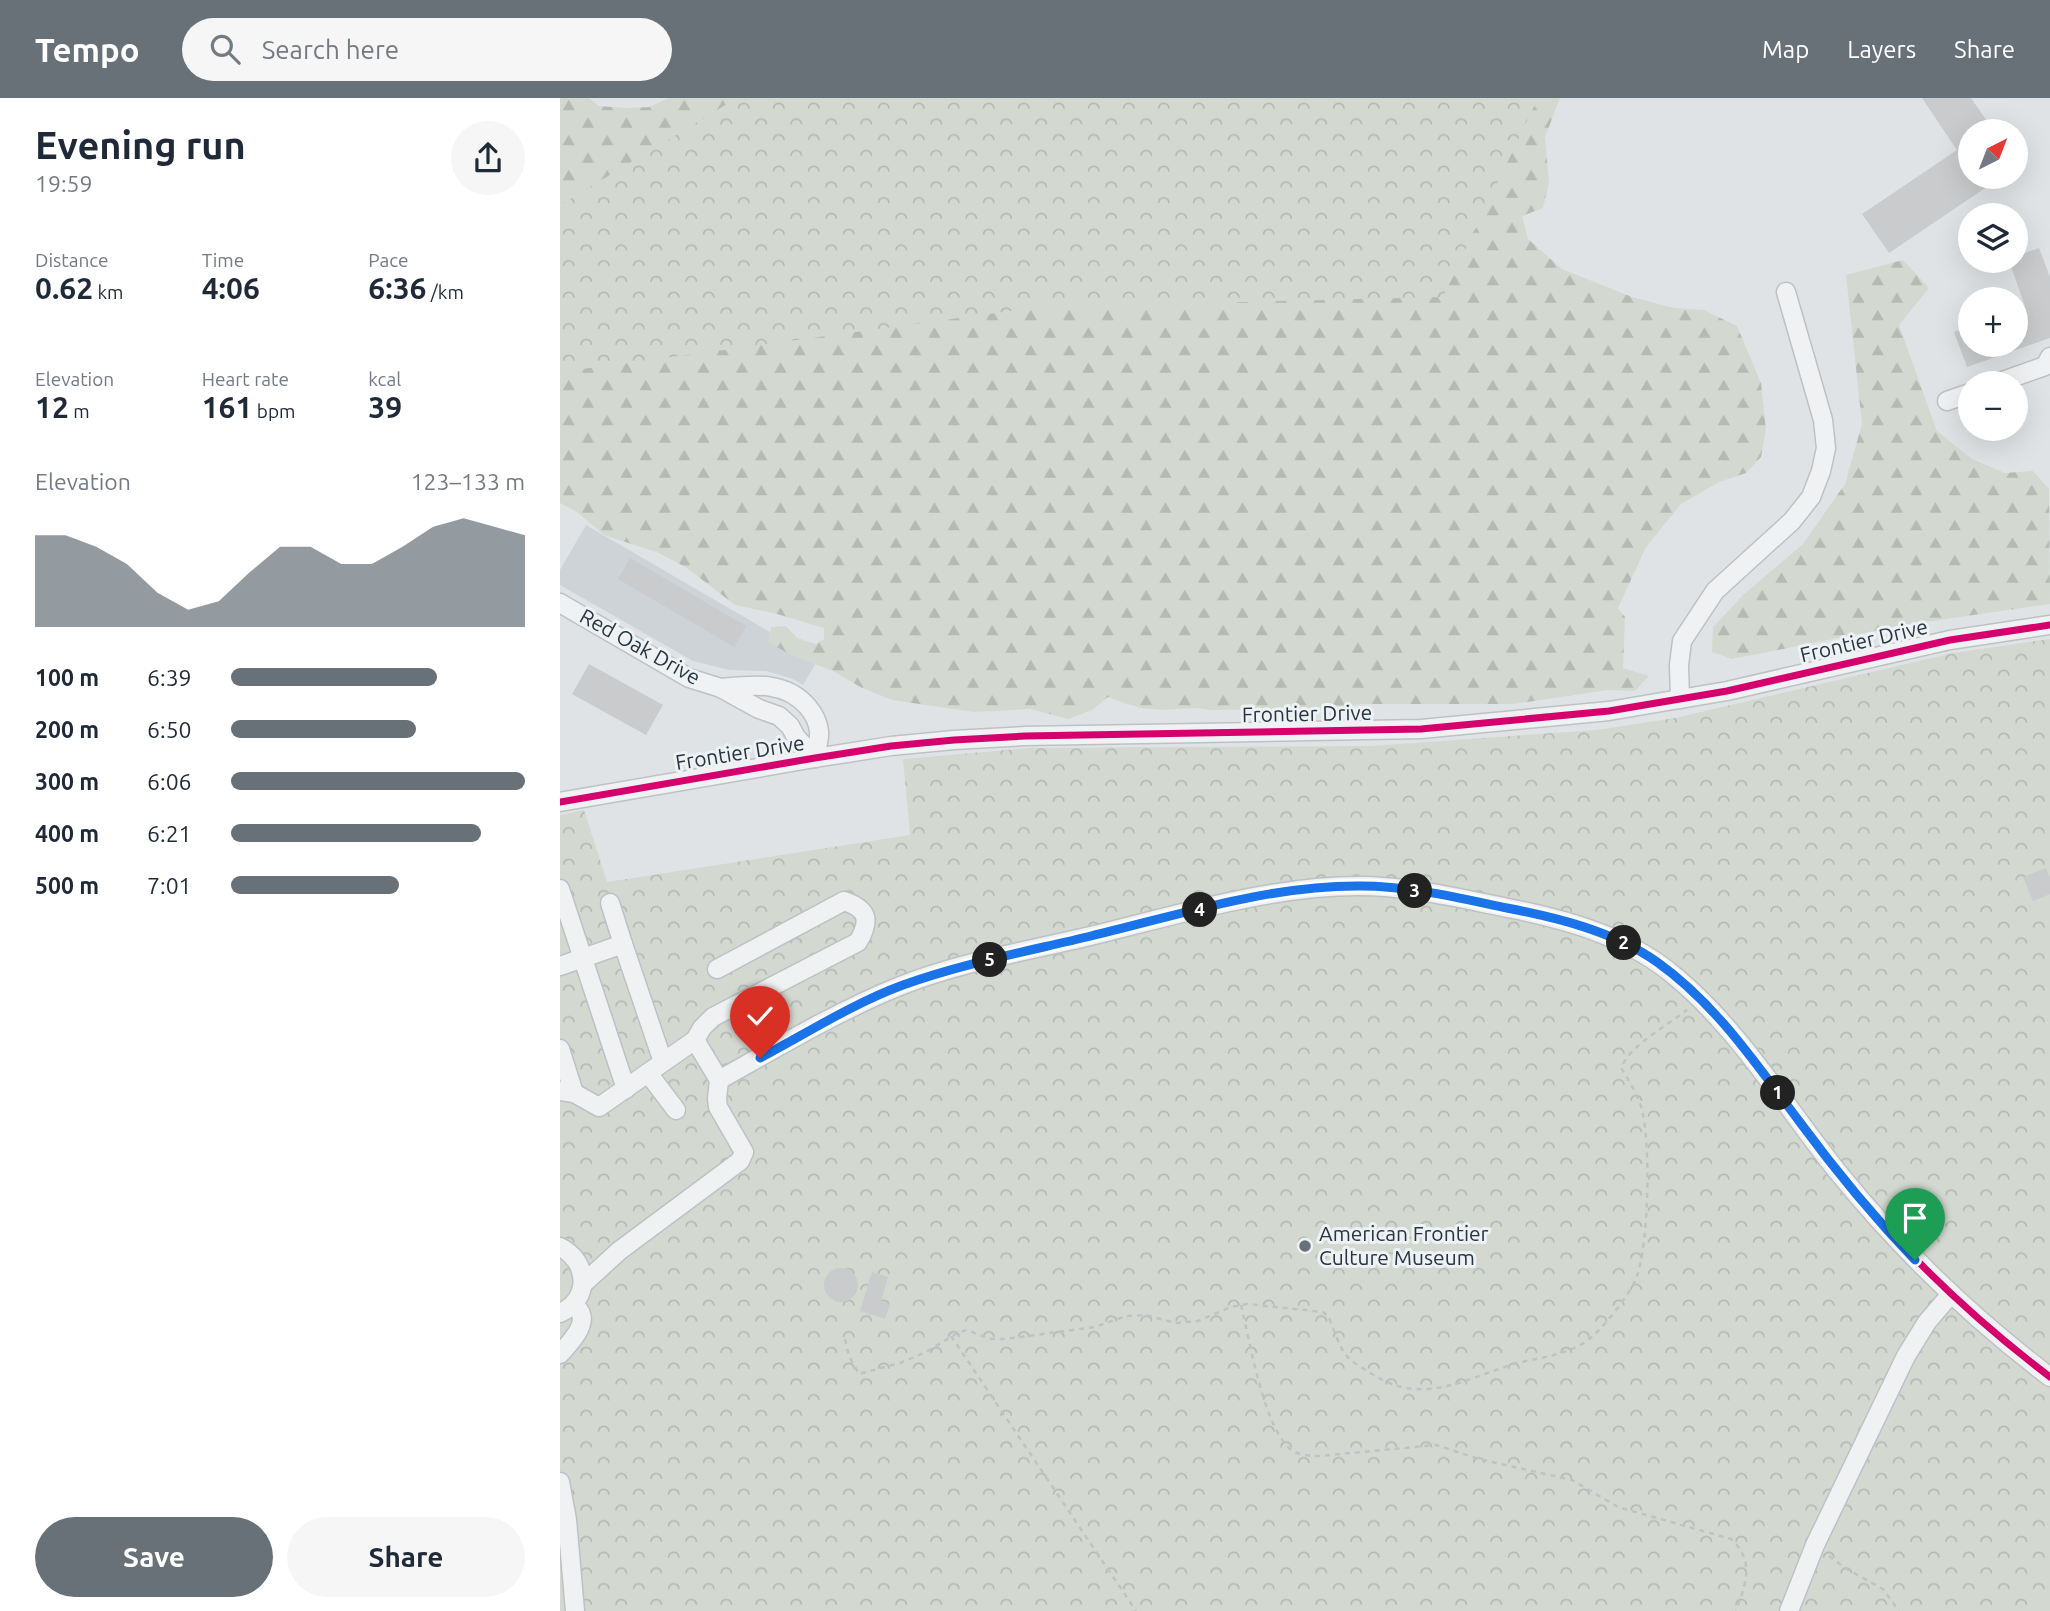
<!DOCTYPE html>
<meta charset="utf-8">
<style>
:root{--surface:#fff;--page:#f6f6f7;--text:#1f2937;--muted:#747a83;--accent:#687178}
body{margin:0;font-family:Ubuntu,sans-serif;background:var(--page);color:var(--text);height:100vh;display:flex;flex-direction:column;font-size:26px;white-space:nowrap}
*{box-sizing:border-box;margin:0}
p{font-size:23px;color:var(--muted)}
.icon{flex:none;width:38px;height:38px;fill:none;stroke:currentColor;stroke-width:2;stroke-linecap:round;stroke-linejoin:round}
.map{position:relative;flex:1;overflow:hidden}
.drawer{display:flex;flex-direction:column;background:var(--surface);width:560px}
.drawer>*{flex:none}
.needle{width:46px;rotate:42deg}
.buttons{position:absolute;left:1398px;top:21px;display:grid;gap:14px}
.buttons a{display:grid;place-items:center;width:70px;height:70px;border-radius:50%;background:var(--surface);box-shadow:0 7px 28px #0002;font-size:35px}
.pin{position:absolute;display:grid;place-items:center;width:60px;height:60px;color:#fff;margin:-72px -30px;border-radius:50% 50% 50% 0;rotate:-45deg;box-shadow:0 0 7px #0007}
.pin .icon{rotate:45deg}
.km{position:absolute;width:35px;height:35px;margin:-18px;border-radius:50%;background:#222;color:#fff;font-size:19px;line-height:35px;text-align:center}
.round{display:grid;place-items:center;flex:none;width:74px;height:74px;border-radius:37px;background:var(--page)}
.summary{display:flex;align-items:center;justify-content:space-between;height:119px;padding:0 35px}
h1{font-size:38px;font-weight:700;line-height:52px}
.figures{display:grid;grid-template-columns:repeat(3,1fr);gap:10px;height:119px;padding:7px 35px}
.figures div{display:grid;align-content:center}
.figures b{font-size:30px;font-weight:700}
.figures small{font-size:19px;font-weight:400}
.figures p{font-size:19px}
.chart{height:196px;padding:14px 35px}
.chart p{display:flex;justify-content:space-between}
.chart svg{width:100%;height:126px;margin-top:7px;fill:var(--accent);opacity:.7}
.button{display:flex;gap:14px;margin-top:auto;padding:14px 35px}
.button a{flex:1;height:80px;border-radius:42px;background:var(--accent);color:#fff;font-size:28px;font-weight:700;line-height:80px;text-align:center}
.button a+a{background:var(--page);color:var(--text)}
ul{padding:0 35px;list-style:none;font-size:23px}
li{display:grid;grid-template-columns:112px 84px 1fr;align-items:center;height:52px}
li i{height:18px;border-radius:9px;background:var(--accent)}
header{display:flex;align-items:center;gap:42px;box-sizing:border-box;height:98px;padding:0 35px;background:var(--accent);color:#fff}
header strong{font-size:33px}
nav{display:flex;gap:38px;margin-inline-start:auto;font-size:24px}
.search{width:490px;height:63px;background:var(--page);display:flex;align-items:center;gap:18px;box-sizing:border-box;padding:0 24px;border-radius:38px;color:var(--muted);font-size:26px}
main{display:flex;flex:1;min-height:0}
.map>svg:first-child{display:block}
.built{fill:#ced3d8}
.forest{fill:url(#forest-firs)}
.park{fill:url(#park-crowns)}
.building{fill:#c9cbcd}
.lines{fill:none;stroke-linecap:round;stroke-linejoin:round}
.minor-casing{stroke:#bec1c3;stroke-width:21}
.path{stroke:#bfc3c6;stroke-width:2.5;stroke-dasharray:5 5;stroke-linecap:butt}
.minor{stroke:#f0f1f2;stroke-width:18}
.cycleway-casing{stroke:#edf2f5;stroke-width:11}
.cycleway{stroke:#d6006c;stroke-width:7}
.route-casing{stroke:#fff;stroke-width:14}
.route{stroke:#1a73e8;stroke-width:9}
.poi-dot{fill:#687178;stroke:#edf2f5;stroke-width:2.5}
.labels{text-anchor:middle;stroke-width:6;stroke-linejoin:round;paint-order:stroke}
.street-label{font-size:21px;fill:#28343e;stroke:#edf2f5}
.poi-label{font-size:21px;fill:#28343e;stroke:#edf2f5;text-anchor:start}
</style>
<header>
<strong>Tempo</strong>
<div class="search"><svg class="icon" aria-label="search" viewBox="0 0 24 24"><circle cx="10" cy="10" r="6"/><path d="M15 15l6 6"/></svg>Search here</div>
<nav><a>Map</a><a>Layers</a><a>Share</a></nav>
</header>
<main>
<section class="drawer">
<div class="summary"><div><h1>Evening run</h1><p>19:59</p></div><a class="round"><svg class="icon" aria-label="share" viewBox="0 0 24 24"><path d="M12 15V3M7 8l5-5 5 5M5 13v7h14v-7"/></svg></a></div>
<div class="figures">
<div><p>Distance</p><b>0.62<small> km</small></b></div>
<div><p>Time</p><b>4:06</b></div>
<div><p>Pace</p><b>6:36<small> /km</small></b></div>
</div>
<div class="figures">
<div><p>Elevation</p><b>12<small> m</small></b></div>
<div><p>Heart rate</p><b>161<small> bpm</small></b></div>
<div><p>kcal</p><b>39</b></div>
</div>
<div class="chart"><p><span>Elevation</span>123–133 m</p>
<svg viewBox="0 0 160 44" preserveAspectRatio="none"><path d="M0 44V12L10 12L20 16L30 22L40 32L50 38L60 35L70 25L80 16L90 16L100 22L110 22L120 16L130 9L140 6L150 9L160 12V44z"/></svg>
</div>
<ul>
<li><b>100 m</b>6:39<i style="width:70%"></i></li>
<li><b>200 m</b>6:50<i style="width:63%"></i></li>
<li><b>300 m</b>6:06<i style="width:100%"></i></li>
<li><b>400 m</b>6:21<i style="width:85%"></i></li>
<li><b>500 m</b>7:01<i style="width:57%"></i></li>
</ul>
<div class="button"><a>Save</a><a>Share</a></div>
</section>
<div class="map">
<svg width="1490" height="1513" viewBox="0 0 1490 1513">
<defs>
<pattern id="forest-firs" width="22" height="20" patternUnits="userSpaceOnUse" patternTransform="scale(1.75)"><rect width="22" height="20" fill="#d3d9d1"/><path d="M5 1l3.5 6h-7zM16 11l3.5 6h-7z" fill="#b5bbb4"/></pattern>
<pattern id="park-crowns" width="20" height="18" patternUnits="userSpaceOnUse" patternTransform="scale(1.75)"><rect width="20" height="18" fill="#d3d9d1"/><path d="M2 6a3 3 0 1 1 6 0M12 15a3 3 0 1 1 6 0" fill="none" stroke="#b5bbb4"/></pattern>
</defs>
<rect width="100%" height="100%" fill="#e0e3e5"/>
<polygon class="built" points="26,427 258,562 243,587 233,581 206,573 169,572 133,563 0,487 0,472"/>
<g class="forest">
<path d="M0 0H29L39 8 66 10 89 9 109 0H1000L985 39 989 85 983 110 962 118 968 141 1002 171 1072 199 1114 210 1144 212 1177 228 1201 285 1206 332 1201 359 1186 375 1159 384 1121 406 1086 449 1058 510 1065 519 1063 570 1089 578 1075 593 1048 592 953 606H800L773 611 650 612C628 607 613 614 590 611 576 610 561 604 548 599L532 612 509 621 470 611 414 614 332 602 302 590 273 573 229 556 208 544 211 529 226 528 237 540 256 546 264 541V530L217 516 175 507 127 470 99 455 44 437 17 414 0 405Z"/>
<polygon points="1343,162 1369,190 1339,227 1377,333 1412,361 1445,375 1473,373 1489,391 1490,506 1344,527 1172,561 1152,554 1153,529 1183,497 1243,446 1285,386 1302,326 1286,177"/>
</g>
<g class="park">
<polygon points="177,0 978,0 883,199 481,209 0,274 0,107"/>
<polygon points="1490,541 1490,1513 0,1513 0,717 24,712 47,784 350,737 343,661 469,650 810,648 1036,632 1115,620 1393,555"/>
</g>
<g class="building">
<polygon points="1362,0 1411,0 1434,33 1410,33 1410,79 1435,79 1434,84 1329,155 1302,116 1397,52"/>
<polygon points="1479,150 1490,179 1490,240 1407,269 1394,234 1410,228 1410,247 1456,247 1456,212 1465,208 1449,163 1456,163 1456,158"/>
<polygon points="70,460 186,528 174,549 58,481"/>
<polygon points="29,566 103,607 86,637 12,596"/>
<polygon points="1486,770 1490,780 1490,796 1473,803 1463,779"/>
<circle cx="281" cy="1187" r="17"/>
<polygon points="312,1174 328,1179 321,1203 330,1206 325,1221 300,1213"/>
</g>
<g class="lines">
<defs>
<g id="minor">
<polyline points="1437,285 1485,268 1490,259"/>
<polyline points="1387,303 1410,295"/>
<polyline points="0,505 129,580 161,590 199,611 219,618 230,628 236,639 255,660"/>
<path d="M161 590C192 587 225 582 248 609 253 615 258 624 259 633 260 642 256 652 255 660"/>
<polyline points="1120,601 1119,567 1122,543 1155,493 1232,423 1251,399 1261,373 1266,350 1263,322 1226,194"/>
<polyline points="0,704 255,660 331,648 394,642 465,638 861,631 1049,613 1167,593 1390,542 1490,527"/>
<polyline points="0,791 66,991"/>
<polyline points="50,805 63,846"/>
<polyline points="0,868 63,846 103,964"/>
<path d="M135 942 142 930 153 919 298 844C311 822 308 811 284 803L157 871"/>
<polyline points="0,951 14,995"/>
<polyline points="88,975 116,1012"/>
<path d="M159 982C216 950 280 912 340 888 398 865 461 854 522 840 611 819 707 788 798 788 851 788 902 801 953 811 1012 823 1071 840 1117 880 1181 934 1225 1008 1277 1073 1340 1151 1411 1219 1490 1279"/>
<polyline points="0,993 14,995 39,1009 135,942 159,982 157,1001 158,1009 184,1054 180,1063 59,1153 24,1185"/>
<path d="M0 1149C29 1163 31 1202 0 1215"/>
<path d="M0 1256C8 1247 26 1229 21 1216 20 1212 16 1210 14 1206"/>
<polyline points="0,1384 7,1422 15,1513"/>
<polyline points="1229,1513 1255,1447 1346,1258 1367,1224 1391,1196"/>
</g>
</defs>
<use href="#minor" class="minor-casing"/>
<g class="path">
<path d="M681 1207C690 1244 703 1325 729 1350 736 1357 750 1358 759 1358L876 1347 919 1361 1012 1382 1058 1409 1171 1441C1195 1463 1186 1485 1176 1513"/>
<polyline points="391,1238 576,1513"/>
<path d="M285 1241 289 1258 299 1276 340 1265 366 1254 399 1234 407 1232 430 1241H445L535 1229 566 1218 585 1217 616 1225 638 1223 671 1209 687 1206 763 1214 768 1218C774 1230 778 1247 786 1257 792 1265 803 1270 812 1276 863 1308 902 1282 954 1266 980 1259 1012 1257 1033 1238 1046 1226 1072 1194 1077 1178 1089 1144 1091 1042 1081 1008 1076 995 1069 982 1061 970 1069 948 1108 927 1127 912"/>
<polyline points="1269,1458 1285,1470 1323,1491 1339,1513"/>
</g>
<use href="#minor" class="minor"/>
<defs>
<g id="cycleway">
<polyline points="0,704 255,660 331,648 394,642 465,638 861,631 1049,613 1167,593 1390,542 1490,527"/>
<path d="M200 959C246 935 293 906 342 887 401 865 465 854 526 839 615 818 710 787 802 788 853 789 903 801 952 811 1012 823 1071 840 1118 881 1182 935 1225 1009 1278 1074 1340 1151 1411 1219 1490 1279"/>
</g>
</defs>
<use href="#cycleway" class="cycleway-casing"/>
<use href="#cycleway" class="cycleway"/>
</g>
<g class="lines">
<defs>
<path id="route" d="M200 960C247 935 294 905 343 887 404 865 469 853 531 838 619 817 710 787 801 788 850 788 899 800 947 810 998 820 1053 833 1097 864 1156 906 1196 966 1239 1023 1275 1072 1313 1118 1355 1162"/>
</defs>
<use href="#route" class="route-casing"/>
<use href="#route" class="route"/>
</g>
<circle class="poi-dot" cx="745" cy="1148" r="7"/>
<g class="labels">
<g class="street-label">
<text transform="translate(1304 543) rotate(-13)" y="7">Frontier Drive</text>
<text transform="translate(80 549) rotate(29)" y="7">Red Oak Drive</text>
<text transform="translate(747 616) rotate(-1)" y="7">Frontier Drive</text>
<text transform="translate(180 655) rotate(-9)" y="7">Frontier Drive</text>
</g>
<g class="poi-label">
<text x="759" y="1143">American Frontier<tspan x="759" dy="24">Culture Museum</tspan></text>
</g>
</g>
</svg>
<div class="buttons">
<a><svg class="needle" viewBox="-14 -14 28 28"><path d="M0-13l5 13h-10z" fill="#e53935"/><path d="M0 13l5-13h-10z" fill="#747a83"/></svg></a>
<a><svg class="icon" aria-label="layers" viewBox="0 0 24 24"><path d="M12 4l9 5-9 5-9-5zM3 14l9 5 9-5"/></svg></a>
<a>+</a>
<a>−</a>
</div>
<div class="pin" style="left:1355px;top:1162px;background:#1e9e55"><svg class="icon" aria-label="arrive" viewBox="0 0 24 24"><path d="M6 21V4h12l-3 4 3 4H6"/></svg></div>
<div class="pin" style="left:200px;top:960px;background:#d93025"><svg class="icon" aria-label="check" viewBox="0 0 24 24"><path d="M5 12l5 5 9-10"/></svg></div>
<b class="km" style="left:1218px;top:995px">1</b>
<b class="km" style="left:1064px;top:845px">2</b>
<b class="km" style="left:855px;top:793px">3</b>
<b class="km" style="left:640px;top:812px">4</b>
<b class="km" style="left:430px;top:862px">5</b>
</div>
</main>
